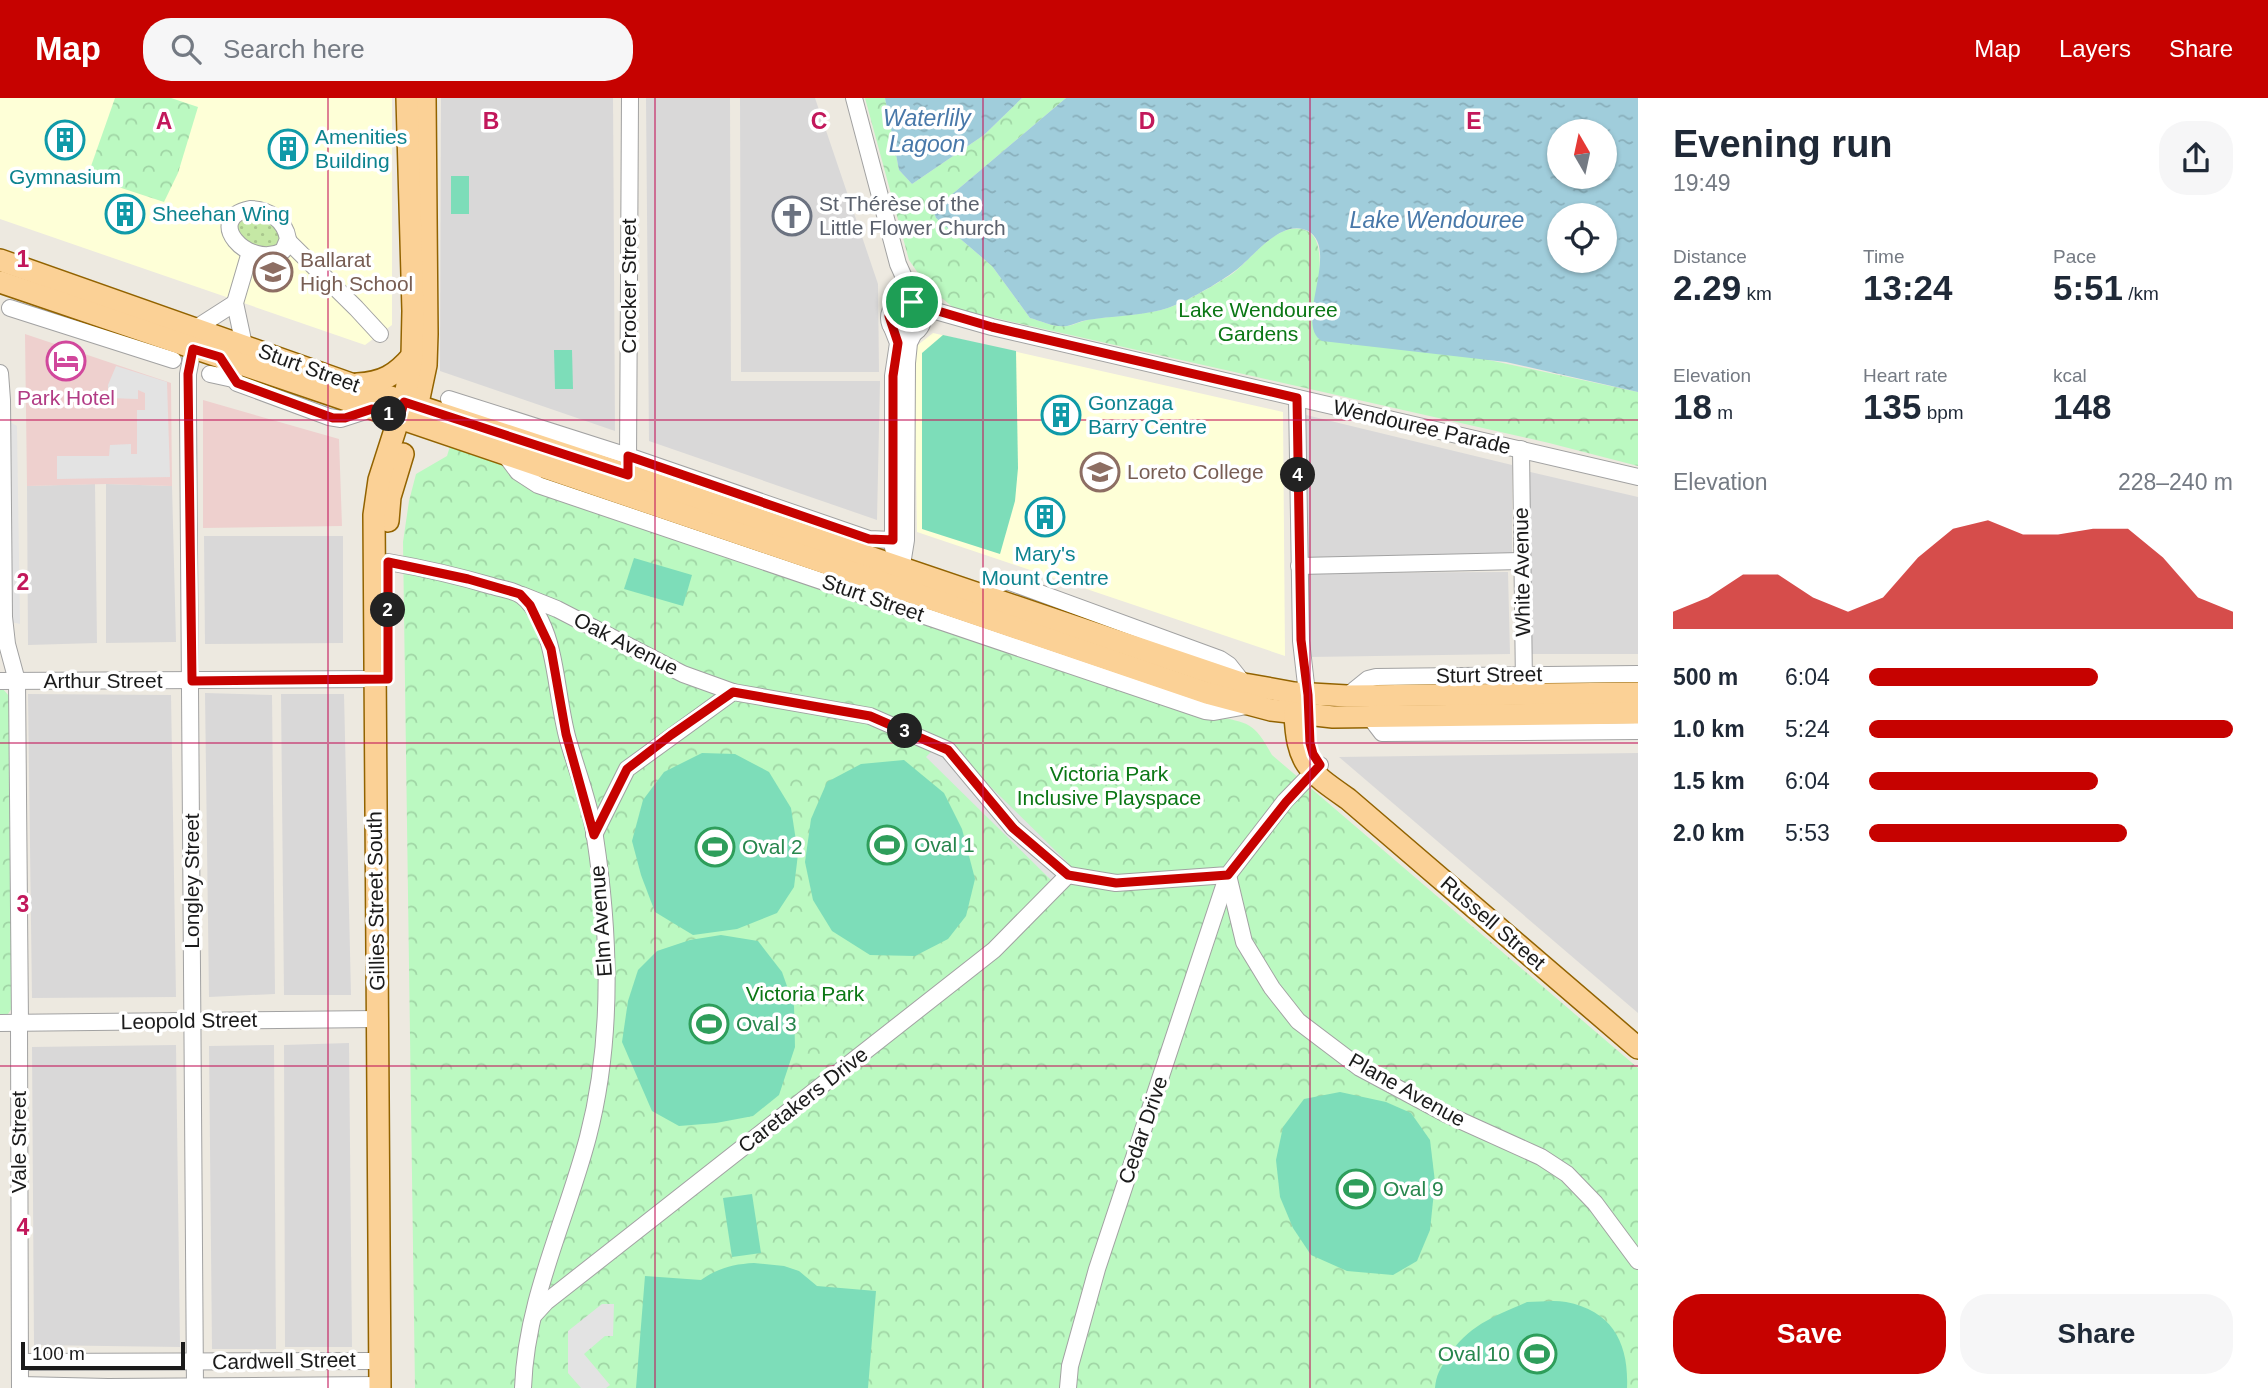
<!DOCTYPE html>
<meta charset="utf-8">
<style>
:root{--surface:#fff;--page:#f6f6f7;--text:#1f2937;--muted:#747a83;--accent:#c60200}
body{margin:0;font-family:Arial,sans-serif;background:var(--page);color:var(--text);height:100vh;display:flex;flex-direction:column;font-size:26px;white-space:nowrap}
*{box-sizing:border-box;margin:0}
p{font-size:23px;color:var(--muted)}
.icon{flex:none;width:38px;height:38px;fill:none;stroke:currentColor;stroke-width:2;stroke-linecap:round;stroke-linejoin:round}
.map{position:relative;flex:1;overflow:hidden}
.panel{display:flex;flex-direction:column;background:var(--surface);width:630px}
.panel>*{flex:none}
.needle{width:46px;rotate:351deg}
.fabs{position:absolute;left:1547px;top:21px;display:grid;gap:14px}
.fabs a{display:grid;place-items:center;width:70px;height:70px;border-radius:50%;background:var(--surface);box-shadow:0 2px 5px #0004;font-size:35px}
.scale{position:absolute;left:21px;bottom:18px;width:164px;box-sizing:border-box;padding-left:7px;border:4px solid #1b1b1b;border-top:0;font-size:19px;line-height:24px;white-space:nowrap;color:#1b1b1b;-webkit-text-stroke:5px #fff;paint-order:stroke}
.pin{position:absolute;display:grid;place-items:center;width:60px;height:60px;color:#fff;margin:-30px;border:4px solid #fff;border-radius:50%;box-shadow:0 2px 7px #0007}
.km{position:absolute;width:35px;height:35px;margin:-18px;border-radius:50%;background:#222;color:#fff;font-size:19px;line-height:35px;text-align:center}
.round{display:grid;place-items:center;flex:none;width:74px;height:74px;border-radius:28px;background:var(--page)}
.overview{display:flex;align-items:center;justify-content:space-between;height:119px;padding:0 35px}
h1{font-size:38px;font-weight:800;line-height:52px}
.metrics{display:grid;grid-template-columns:repeat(3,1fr);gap:10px;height:119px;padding:7px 35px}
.metrics div{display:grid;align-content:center}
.metrics b{font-size:35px;font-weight:800}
.metrics small{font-size:19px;font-weight:400}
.metrics p{font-size:19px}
.chart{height:196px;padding:14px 35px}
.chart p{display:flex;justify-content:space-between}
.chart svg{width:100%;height:126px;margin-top:7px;fill:var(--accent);opacity:.7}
.primary-button{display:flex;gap:14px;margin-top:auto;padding:14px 35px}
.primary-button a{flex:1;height:80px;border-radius:28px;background:var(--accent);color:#fff;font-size:28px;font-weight:800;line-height:80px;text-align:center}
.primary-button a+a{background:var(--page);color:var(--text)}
ul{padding:0 35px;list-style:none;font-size:23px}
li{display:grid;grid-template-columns:112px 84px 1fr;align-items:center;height:52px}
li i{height:18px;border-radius:9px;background:var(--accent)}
header{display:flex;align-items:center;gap:42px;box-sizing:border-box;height:98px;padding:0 35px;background:var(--accent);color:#fff}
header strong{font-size:33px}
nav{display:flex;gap:38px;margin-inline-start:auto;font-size:24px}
.search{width:490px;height:63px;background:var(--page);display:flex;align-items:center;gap:18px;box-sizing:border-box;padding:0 24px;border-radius:28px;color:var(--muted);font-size:26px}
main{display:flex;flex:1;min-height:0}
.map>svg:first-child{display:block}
.residential{fill:#d9d8d8}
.commercial{fill:#eed0ce}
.education{fill:#feffd7}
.grass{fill:url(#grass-dots)}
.park{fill:url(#park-crowns)}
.pitch{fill:#7dddb9}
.parking{fill:#e3e3e3}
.water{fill:url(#water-ripples);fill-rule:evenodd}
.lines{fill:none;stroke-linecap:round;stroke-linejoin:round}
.minor-casing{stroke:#a2a2a2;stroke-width:18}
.major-casing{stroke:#926300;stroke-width:24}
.minor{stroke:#fff;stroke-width:16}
.major{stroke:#fbd196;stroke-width:21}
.route-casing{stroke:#fff;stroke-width:14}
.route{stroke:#c60200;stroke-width:9}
.grid{fill:none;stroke:#c2185b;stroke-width:2;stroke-opacity:0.55}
.labels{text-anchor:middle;stroke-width:7;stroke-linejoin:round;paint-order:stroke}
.culture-label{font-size:21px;fill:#0d838f;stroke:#fff;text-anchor:start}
.worship-label{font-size:21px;fill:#5b616d;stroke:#fff;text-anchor:start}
.education-label{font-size:21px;fill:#785e54;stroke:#fff;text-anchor:start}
.street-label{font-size:21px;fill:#1b1b1b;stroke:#fff}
.park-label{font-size:21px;fill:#0b7715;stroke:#fff}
.hotel-label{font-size:21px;fill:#b23c85;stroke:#fff}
.leisure-label{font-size:21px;fill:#27864d;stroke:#fff;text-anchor:start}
.water-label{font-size:23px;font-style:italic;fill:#4878a9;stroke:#fff}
.grid-label{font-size:23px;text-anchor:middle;font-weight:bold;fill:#c2185b;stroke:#fff;stroke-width:7;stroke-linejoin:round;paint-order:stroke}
</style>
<header>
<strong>Map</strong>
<div class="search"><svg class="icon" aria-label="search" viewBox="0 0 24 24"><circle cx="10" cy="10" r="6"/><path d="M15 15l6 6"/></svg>Search here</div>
<nav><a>Map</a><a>Layers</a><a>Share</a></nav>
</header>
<main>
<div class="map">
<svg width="1638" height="1290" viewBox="0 0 1638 1290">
<defs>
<pattern id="grass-dots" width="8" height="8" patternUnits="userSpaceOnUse" patternTransform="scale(1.75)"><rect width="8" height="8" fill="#c5e8a5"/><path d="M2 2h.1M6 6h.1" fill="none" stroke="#a9c68d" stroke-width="1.8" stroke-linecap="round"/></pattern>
<pattern id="park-crowns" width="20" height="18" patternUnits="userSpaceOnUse" patternTransform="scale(1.75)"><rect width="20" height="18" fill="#bbf9c1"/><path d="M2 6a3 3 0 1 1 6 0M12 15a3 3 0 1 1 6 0" fill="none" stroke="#a0d5a5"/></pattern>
<pattern id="water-ripples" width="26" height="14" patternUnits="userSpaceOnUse" patternTransform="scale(1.75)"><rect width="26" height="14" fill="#a0cddb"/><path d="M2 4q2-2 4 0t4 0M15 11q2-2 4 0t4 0" fill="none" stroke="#89afbb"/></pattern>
</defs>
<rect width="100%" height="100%" fill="#ede9e0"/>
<g class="residential">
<polygon points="441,0 613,0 615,333 440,273"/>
<polygon points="646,0 730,0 731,283 880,283 877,422 649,343"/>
<polygon points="740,0 815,0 878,186 879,274 741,274"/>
<polygon points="1306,317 1512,367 1512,458 1306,459"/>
<polygon points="1526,373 1638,399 1638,556 1527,556"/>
<polygon points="95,386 97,545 28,547 27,388"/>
<polygon points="106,386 172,388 176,544 106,545"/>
<polygon points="204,438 343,438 343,545 205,546"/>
<polygon points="1508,474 1510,556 1309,559 1306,475"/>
<polygon points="205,595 272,597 275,896 209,899"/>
<polygon points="28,596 171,597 176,899 32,900"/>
<polygon points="281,596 344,596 351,897 284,897"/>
<polygon points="1638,655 1638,915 1339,659"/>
<polygon points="349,945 352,1249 285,1249 284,947"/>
<polygon points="176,947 180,1249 34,1247 32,949"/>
<polygon points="274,947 276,1251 212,1251 209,948"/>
</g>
<g class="commercial">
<polygon points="25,236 171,285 172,388 106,386 27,388"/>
<polygon points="203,302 339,341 342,428 203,430"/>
</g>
<g class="education">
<polygon points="0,0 392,0 392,227 365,247 0,121"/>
<polygon points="933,235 1283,314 1285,558 917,434 914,250"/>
</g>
<path class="grass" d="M241 118C261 118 273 123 281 141L277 149 250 150 234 129Z"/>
<g class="park">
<polygon points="115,0 171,0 198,9 178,75 164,104 94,81 90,71"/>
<path d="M865 0H885L899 72 912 86 984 37 1022 0H1066L937 109 934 115 936 120 992 168 1030 220C1041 223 1056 230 1067 228 1075 227 1083 222 1092 221 1115 218 1138 217 1161 212 1179 208 1215 187 1232 176 1250 163 1279 120 1307 133 1330 143 1315 203 1312 224L1638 294V368L1549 345 955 211 927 188 909 162Z"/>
<path d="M451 345 503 364 515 378 1214 618C1249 625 1254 624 1272 657L1638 970V1290H415L403 444 409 403 416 376 447 358Z"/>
<polygon points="0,591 3,591 9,598 12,910 8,916 0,916"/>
</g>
<g class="pitch">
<rect x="451" y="78" width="18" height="38"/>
<polygon points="943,237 1016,253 1018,370 1015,403 1000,456 922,431 922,255"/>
<polygon points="554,252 572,252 573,291 555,291"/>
<polygon points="634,460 692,477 683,508 624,491"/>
<polygon points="702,655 735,656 769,674 791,710 798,756 794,789 777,815 737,831 693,837 655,814 641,777 632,743 643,702 664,674"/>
<polygon points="904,662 944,695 962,731 975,781 966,818 948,841 915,858 870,857 832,833 813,802 805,764 811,721 827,684 861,666"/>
<polygon points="721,837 758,843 782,874 794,908 795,949 779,997 753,1018 716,1025 679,1028 652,1013 622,944 628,903 638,872 657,853 690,842"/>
<polygon points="1340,994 1386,1004 1411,1015 1430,1042 1435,1084 1430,1132 1417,1163 1393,1177 1347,1173 1311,1157 1293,1130 1280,1099 1276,1062 1283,1029 1304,1001"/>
<polygon points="752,1096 761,1155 732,1159 723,1100"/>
<path d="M754 1165 784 1168 799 1173 817 1188 876 1193 868 1290H636L645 1178 701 1182C718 1170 734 1166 754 1165Z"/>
<path d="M1527 1204C1540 1204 1554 1202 1566 1204 1613 1213 1629 1246 1627 1290H1435C1436 1277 1440 1271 1447 1260 1468 1227 1493 1219 1527 1204Z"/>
</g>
<g class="parking">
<polygon points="116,268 167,284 170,379 57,381 57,358 109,358 110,347 131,346 131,356 137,356 137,312 145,312 145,295 138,292 138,301 108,300 108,287"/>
<polygon points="10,324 17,328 20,526 11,524"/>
<polygon points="943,642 1068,765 1051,782 926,659"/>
<polygon points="602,1206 614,1206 613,1238 605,1238 584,1256 610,1287 606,1290 581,1290 568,1275 568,1233"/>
</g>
<g class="water">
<polygon points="885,0 1022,0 984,37 912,86 899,72"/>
<path d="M1066 0H1638V294L1506 264 1322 243C1293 227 1341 151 1308 133 1280 119 1251 163 1232 175 1217 186 1179 208 1161 212 1137 218 1112 218 1087 222 1080 223 1073 227 1067 228 1056 230 1041 223 1030 220L992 168 936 120 934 115 937 109ZM1559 33H1605V79H1559ZM1559 117H1605V163H1559Z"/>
</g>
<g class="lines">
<defs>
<g id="minor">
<polyline points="854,0 898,166 916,206"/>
<path d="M250 111C268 111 285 122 288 141L283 153C247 172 203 120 250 111Z"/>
<polyline points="288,143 356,210 380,236"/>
<circle cx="906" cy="220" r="17"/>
<polyline points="918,208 992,229 1638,379"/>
<polyline points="10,210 173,262"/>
<polyline points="891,227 898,245 893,278 893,450"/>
<polyline points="196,230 235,205"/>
<polyline points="189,240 193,251 188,276 188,312 195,1290"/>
<polyline points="244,247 235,205 250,154"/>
<polyline points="220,259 237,285 329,319 341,321 372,311"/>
<polyline points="0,275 2,302 4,519 7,546 17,583 20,925"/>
<polyline points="210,276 233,281"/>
<polyline points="1297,300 1301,543 1308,604"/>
<polyline points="449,301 628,358 869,441 893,442"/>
<polyline points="1521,351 1524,587"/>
<polyline points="503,354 518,374 538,387 1205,613 1214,614 1247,608"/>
<polyline points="628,365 630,0"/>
<path d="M388 464C423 470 458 478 492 488 501 491 514 492 522 498 537 509 547 535 551 553 558 582 560 613 568 642 577 673 590 706 595 739 610 837 613 943 588 1039 566 1123 526 1202 523 1290"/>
<polyline points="1299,468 1521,463"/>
<polyline points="900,479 906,442 907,265 909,245 914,235"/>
<polyline points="977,496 1007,483 1220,561 1229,567 1244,586"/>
<polyline points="522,497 557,511 683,576 733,594"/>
<polyline points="0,583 374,581"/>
<polyline points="1347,598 1368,581 1376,579 1638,576"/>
<polyline points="1369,618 1382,635 1638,633"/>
<polyline points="594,737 627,671 733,594 870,618 948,652 1013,730 1068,777 1116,785 1228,777 1285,703 1320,667"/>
<polyline points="1228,777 1244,844 1272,890 1298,923 1360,970 1446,1016 1541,1059 1567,1076 1595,1105 1638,1163"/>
<polyline points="0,925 378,921"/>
<polyline points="19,925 20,1290"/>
<polyline points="535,1216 546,1204 994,852 1068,777"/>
<polyline points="20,1264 381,1263"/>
<polyline points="20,1287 108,1289 380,1287"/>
<polyline points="1068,1290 1070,1268 1097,1171 1227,779"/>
</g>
<g id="major">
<polyline points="0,162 351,286 628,377 1244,586 1294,595 1347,598 1638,595"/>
<polyline points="0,184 1207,595 1271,612 1333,619 1638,615"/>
<path d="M357 286C382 285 396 277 412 258"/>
<polyline points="415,319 426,267 427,236 425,0"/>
<polyline points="388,423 390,399 403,356"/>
<path d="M1295 615C1297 666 1308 673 1348 701L1638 950"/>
<polyline points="380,1290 374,417 379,382 404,304 412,258 413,213 407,0"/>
</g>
</defs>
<use href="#minor" class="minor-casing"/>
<use href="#major" class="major-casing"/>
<use href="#minor" class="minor"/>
<use href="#major" class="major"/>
</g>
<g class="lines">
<defs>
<polygon id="route" points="904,203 992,229 1297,300 1301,542 1308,597 1310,645 1313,656 1320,667 1286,704 1228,777 1116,785 1068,777 1013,730 948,652 870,618 733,594 671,637 627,671 594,737 566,636 551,551 530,507 520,496 468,481 388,464 388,581 192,583 188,276 193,251 220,259 237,285 333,320 345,320 372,311 400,320 404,304 628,377 628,358 869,441 893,442 893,278 898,245 889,218 896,206"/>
</defs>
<use href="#route" class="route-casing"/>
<use href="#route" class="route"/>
</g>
<path class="grid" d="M328 0V1290M655 0V1290M983 0V1290M1310 0V1290M0 322H1638M0 645H1638M0 968H1638"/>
<defs>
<symbol id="building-ring" viewBox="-11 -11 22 22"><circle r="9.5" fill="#fff" stroke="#0f9aa8" stroke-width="1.5"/><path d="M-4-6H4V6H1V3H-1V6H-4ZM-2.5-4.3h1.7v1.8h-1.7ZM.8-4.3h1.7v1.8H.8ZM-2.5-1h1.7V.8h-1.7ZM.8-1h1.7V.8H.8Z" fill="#0f9aa8"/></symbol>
<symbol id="church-ring" viewBox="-11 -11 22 22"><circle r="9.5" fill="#fff" stroke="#6b7280" stroke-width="1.5"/><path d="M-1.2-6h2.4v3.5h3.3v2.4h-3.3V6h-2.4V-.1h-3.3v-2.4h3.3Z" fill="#6b7280"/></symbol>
<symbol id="school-ring" viewBox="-11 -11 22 22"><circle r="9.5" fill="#fff" stroke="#8d6e63" stroke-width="1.5"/><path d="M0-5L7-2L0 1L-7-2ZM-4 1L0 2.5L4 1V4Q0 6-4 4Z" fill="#8d6e63"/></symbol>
<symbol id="hotel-ring" viewBox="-11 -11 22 22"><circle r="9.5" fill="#fff" stroke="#d1479c" stroke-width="1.5"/><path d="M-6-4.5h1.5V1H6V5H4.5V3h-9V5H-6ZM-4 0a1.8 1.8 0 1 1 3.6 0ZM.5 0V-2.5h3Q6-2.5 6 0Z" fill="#d1479c"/></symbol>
<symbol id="stadium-ring" viewBox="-11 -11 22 22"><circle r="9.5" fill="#fff" stroke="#2e9e5b" stroke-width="1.5"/><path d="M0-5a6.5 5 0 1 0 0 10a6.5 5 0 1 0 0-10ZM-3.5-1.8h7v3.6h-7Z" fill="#2e9e5b"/></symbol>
</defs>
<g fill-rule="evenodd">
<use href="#building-ring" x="43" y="20" width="44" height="44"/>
<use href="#building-ring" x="266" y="29" width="44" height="44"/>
<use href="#building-ring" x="103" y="94" width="44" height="44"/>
<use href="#church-ring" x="770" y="96" width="44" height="44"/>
<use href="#school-ring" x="251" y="152" width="44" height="44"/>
<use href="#hotel-ring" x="44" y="241" width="44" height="44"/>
<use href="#building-ring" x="1039" y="295" width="44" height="44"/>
<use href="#school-ring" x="1078" y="352" width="44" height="44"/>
<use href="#building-ring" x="1023" y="397" width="44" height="44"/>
<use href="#stadium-ring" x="865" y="725" width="44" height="44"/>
<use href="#stadium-ring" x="693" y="727" width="44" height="44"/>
<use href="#stadium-ring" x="687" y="904" width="44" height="44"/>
<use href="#stadium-ring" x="1334" y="1069" width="44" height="44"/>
<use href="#stadium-ring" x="1515" y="1234" width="44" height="44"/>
</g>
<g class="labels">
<g class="culture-label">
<text x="315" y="46">Amenities<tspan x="315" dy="24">Building</tspan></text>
<text x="65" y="86" text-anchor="middle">Gymnasium</text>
<text x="152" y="123">Sheehan Wing</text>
<text x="1088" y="312">Gonzaga<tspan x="1088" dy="24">Barry Centre</tspan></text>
<text x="1045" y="463" text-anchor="middle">Mary's<tspan x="1045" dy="24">Mount Centre</tspan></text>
</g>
<g class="worship-label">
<text x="819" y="113">St Thérèse of the<tspan x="819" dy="24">Little Flower Church</tspan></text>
</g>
<g class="education-label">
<text x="300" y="169">Ballarat<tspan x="300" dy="24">High School</tspan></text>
<text x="1127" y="381">Loreto College</text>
</g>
<g class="street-label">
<text transform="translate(629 188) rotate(-90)" y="7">Crocker Street</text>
<text transform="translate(309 270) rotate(20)" y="7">Sturt Street</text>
<text transform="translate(1422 329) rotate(13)" y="7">Wendouree Parade</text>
<text transform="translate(1522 474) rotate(-91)" y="7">White Avenue</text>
<text transform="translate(873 500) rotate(19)" y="7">Sturt Street</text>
<text transform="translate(626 546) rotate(27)" y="7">Oak Avenue</text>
<text transform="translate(1489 577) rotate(-1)" y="7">Sturt Street</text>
<text x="103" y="590">Arthur Street</text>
<text transform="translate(192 783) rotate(-90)" y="7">Longley Street</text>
<text transform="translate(376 803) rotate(-91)" y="7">Gillies Street South</text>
<text transform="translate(601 823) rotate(-94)" y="7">Elm Avenue</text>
<text transform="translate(1493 825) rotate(41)" y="7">Russell Street</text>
<text transform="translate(189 923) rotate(-1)" y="7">Leopold Street</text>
<text transform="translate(1407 992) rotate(29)" y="7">Plane Avenue</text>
<text transform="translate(803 1002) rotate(-38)" y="7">Caretakers Drive</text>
<text transform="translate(1143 1032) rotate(-71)" y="7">Cedar Drive</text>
<text transform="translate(19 1044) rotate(-90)" y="7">Vale Street</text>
<text transform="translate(284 1263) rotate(-1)" y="7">Cardwell Street</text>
</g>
<g class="park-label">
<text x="1258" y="219">Lake Wendouree<tspan x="1258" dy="24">Gardens</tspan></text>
<text x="1109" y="683">Victoria Park<tspan x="1109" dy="24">Inclusive Playspace</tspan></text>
<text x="805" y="903">Victoria Park</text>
</g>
<g class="hotel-label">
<text x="66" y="307">Park Hotel</text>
</g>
<g class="leisure-label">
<text x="914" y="754">Oval 1</text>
<text x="742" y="756">Oval 2</text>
<text x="736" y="933">Oval 3</text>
<text x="1383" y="1098">Oval 9</text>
<text x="1510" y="1263" text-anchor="end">Oval 10</text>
</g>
<g class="water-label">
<text x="927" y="28">Waterlily<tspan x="927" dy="26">Lagoon</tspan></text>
<text x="1437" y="130">Lake Wendouree</text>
</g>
</g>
<g class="grid-label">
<text x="164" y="31">A</text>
<text x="491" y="31">B</text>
<text x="819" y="31">C</text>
<text x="1147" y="31">D</text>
<text x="1474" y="31">E</text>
<text x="23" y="169">1</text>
<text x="23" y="492">2</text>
<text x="23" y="814">3</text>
<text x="23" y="1137">4</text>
</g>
</svg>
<div class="fabs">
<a><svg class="needle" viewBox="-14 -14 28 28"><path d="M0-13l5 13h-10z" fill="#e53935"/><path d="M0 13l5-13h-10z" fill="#747a83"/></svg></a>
<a><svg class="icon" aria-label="locate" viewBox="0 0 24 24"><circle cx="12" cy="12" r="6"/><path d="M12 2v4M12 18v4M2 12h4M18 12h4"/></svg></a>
</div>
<div class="scale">100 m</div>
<div class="pin" style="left:912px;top:204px;background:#1e9e55"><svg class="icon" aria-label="arrive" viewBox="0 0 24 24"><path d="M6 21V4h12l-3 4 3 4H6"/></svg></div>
<b class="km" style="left:389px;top:316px">1</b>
<b class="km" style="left:388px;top:512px">2</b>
<b class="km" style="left:905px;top:633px">3</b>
<b class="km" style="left:1298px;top:377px">4</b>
</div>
<section class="panel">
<div class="overview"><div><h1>Evening run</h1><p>19:49</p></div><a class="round"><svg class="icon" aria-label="share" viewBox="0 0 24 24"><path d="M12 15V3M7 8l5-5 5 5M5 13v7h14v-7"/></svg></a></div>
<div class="metrics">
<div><p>Distance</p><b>2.29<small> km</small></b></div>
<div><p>Time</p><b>13:24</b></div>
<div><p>Pace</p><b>5:51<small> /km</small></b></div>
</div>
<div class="metrics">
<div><p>Elevation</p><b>18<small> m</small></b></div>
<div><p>Heart rate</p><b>135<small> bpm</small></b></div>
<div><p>kcal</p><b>148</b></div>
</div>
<div class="chart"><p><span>Elevation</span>228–240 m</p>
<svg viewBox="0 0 160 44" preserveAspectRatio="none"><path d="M0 44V38L10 33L20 25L30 25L40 33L50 38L60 33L70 19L80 9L90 6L100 11L110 11L120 9L130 9L140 19L150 33L160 38V44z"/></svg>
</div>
<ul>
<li><b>500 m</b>6:04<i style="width:63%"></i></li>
<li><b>1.0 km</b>5:24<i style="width:100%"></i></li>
<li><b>1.5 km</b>6:04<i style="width:63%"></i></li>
<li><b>2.0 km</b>5:53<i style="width:71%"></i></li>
</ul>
<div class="primary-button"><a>Save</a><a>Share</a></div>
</section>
</main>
